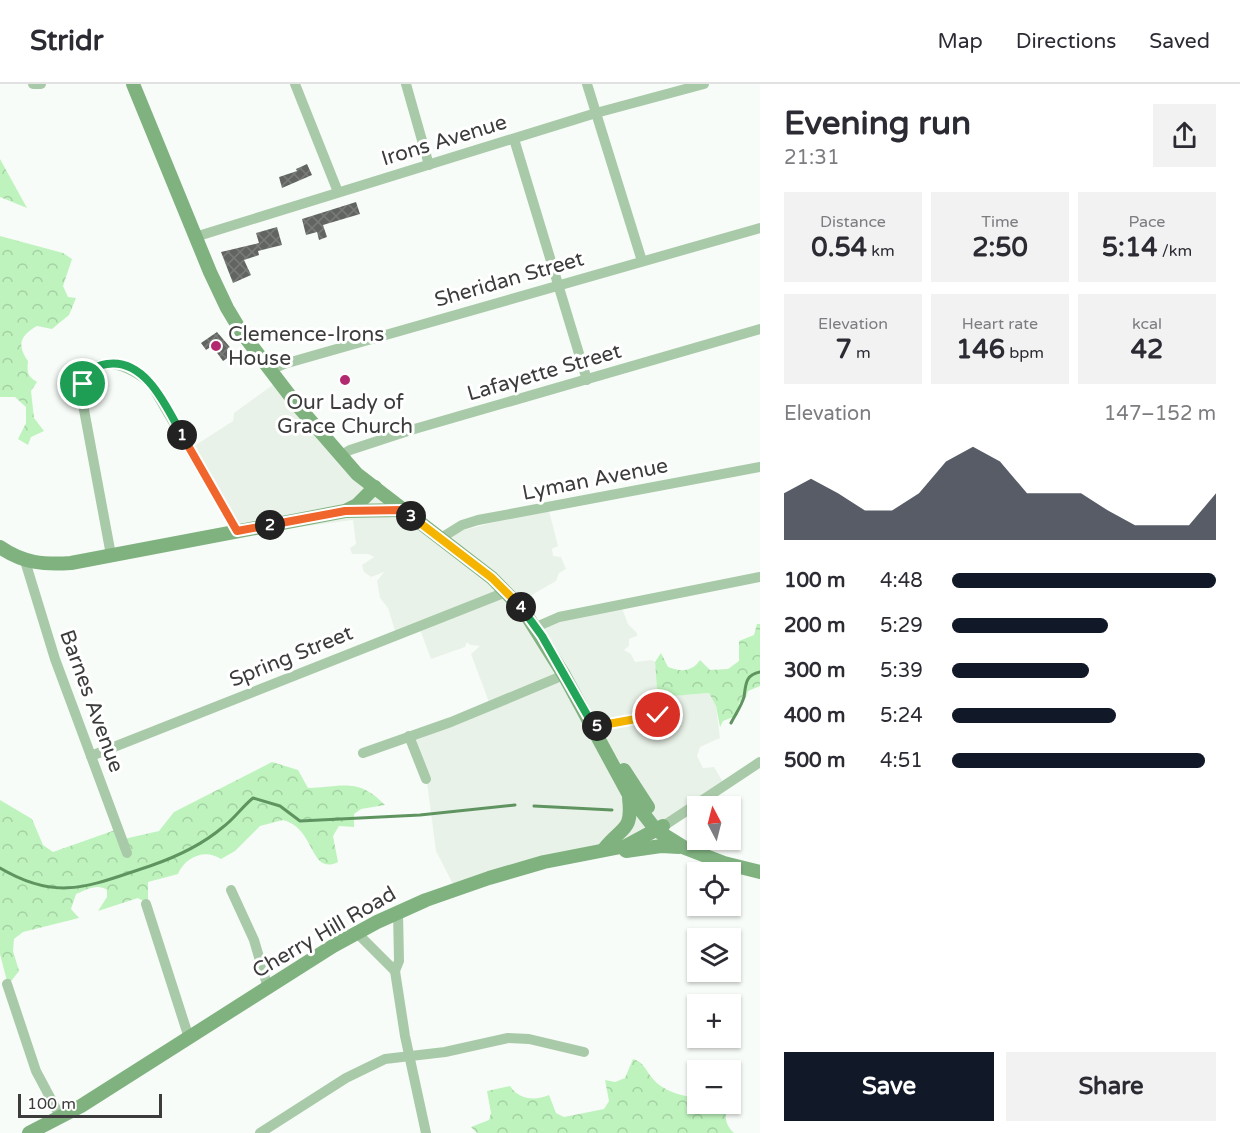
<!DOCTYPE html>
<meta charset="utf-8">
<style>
:root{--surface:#fff;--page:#f2f2f3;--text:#2b2b33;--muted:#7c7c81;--line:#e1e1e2;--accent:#111827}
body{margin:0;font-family:"Varela Round",sans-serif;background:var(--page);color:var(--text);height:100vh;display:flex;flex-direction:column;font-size:22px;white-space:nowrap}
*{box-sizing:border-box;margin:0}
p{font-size:20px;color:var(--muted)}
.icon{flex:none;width:33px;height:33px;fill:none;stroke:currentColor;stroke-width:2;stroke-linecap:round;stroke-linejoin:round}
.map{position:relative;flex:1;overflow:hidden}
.details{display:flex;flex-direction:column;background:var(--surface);width:480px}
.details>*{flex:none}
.needle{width:39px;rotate:353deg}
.tools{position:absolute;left:687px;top:712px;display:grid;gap:12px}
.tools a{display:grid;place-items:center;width:54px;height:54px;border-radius:0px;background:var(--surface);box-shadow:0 2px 4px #0004;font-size:30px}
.scale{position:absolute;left:18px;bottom:15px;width:144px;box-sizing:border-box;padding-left:6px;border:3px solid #3b3c3b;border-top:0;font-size:16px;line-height:21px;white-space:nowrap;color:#3b3c3b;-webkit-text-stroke:4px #fff;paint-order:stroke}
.pin{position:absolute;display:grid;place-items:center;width:51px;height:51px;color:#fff;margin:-26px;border:3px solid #fff;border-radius:50%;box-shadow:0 2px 6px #0007}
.km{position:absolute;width:30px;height:30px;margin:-15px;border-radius:50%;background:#222;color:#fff;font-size:16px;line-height:30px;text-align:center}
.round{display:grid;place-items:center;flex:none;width:63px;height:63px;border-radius:0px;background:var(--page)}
.overview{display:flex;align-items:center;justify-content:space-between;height:102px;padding:0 24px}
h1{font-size:33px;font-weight:700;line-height:45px}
.stats{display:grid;grid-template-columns:repeat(3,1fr);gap:9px;height:102px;padding:6px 24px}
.stats div{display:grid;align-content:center;border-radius:0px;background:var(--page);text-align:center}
.stats b{font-size:26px;font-weight:700}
.stats small{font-size:16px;font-weight:400}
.stats p{font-size:16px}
.chart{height:168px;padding:12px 24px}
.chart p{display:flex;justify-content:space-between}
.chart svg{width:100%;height:108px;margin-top:6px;fill:var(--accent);opacity:.7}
.primary-button{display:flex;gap:12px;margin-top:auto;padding:12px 24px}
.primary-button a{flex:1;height:69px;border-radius:0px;background:var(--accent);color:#fff;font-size:24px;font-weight:700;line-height:69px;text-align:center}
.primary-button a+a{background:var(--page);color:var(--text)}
ul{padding:0 24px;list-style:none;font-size:20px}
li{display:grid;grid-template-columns:96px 72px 1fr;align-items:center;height:45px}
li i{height:15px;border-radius:8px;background:var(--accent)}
header{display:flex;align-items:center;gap:36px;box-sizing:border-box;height:84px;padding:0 30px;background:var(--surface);border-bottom:2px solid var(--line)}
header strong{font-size:28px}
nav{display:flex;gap:33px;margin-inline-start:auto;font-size:21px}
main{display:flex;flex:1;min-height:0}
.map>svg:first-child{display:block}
.built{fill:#e9f2e8}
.forest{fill:url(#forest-crowns)}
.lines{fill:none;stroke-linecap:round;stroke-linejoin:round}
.stream{stroke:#5f9460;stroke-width:3}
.building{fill:url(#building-cross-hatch)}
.street{stroke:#a9caa9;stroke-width:10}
.secondary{stroke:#80b280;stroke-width:14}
.split-1-casing{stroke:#fff;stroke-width:12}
.split-2-casing{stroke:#fff;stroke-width:12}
.split-3-casing{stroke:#fff;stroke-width:12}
.split-4-casing{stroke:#fff;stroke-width:12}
.split-5-casing{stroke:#fff;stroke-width:12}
.split-6-casing{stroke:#fff;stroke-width:12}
.split-1{stroke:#22a559;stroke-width:8}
.split-2{stroke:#f0652b;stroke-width:8}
.split-3{stroke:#f0652b;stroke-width:8}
.split-4{stroke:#f5b400;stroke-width:8}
.split-5{stroke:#22a559;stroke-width:8}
.split-6{stroke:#f5b400;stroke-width:8}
.poi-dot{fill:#b12a6f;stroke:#fff;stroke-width:2}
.labels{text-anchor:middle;stroke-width:6;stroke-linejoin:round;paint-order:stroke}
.street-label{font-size:21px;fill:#3b3c3b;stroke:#fff}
.poi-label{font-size:21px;fill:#3b3c3b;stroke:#fff;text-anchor:start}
</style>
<header>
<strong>Stridr</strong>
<nav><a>Map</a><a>Directions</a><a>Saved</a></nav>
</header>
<main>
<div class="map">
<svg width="760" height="1049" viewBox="0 0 760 1049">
<defs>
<pattern id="forest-crowns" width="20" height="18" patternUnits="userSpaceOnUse" patternTransform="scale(1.5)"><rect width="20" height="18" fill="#bef3bd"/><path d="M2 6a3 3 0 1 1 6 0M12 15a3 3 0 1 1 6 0" fill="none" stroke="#a4d1a3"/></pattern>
<pattern id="building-cross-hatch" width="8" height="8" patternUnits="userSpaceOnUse" patternTransform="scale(1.5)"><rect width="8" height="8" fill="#616461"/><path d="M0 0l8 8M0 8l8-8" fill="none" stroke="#7a7c7a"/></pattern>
</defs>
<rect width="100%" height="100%" fill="#f8fcf8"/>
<polygon class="built" points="278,297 307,336 415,435 448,450 507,435 549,427 558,462 552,465 553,472 561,473 566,485 559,489 556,497 535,509 521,521 536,541 622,524 628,540 637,549 637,552 629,555 629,562 624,566 631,570 635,578 652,576 655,578 659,629 672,612 709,609 716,622 720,654 700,663 697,672 703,684 714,683 726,703 628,756 455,804 436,767 427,699 411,655 490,621 471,570 480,562 470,561 467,558 465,563 431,575 419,543 396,550 388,524 380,514 377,497 384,488 371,493 364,488 362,481 374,473 368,470 352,470 350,464 356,460 353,436 239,451 191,364 233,337 234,329"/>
<g class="forest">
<polygon points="0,75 27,124 0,113"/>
<path d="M0 152 63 169 72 175 63 202 68 213 76 214 69 231 52 245 37 242C21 251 16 260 28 277 27 288 27 292 37 298L31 307 34 334 44 347 31 353 28 361 18 355 26 339V323L15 313H0Z"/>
<path d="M757 540H760V602L748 607 746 613 739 619 738 631 723 637 720 643 716 622 709 609 672 612 659 629 651 631 648 613 657 605 655 578 661 569 668 583C681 588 692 588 700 576L710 586 728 585 739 577V557L754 551Z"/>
<path d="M272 678 298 686 308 704C343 703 358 693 385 721L361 725 354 730V743L339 742 333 752 338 778C309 792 316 744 283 736L260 742 235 767 221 775C205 764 185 773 178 790L148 798V820L138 814 98 827 107 813V806C97 799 86 806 76 810L71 825 79 834 23 848 14 855 13 867 19 887 8 901 0 870V716L32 735 43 761 53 768 118 745 124 755 159 747 174 728Z"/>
<path d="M633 975C644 978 646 987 653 995 662 1006 680 1012 693 1013L697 1008 698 1020H725C727 1033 723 1038 734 1049H477L471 1043 489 1036 491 1029 487 1007 510 1002C519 1016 535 1017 549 1011L556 1029 564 1033 604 1025 609 1017 605 996 615 998 625 994Z"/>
</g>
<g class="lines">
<g class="stream">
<path d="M731 639C735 631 742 621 744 613 746 600 745 591 760 588"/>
<polyline points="534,722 612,726"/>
<path d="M0 784C59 819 91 801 150 782 176 773 202 761 223 743 234 735 242 723 253 714L280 722 300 737 420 731 515 721"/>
</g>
</g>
<g class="building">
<polygon points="307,80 312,91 282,104 279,93 297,87 296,85"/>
<polygon points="356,118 360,130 323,141 327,153 319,156 317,148 306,151 302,135"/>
<polygon points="277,143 282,161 258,167 259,171 244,176 251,191 233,199 221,168 259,159 256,149"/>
<polygon points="217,248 235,269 223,277 212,262 206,266 201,259"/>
</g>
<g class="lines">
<g class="street">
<polyline points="33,0 41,0"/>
<polyline points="295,0 338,108"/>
<polyline points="406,0 429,81"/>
<polyline points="587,0 642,177"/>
<polyline points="514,55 587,296"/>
<polyline points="195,153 596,29 704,0"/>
<polyline points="271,286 284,280 760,144"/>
<polyline points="340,372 350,366 411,346 760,245"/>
<polyline points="441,454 462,441 478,436 760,383"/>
<path d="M111 471 82 315C82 265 124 276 151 300L237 447"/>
<polyline points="25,477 55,575 127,769"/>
<polyline points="536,543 559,533 760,493"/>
<polyline points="594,643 658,631"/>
<polyline points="409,652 426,695"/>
<polyline points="363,669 451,638 564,591"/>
<polyline points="91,672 506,508"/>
<polyline points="665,741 760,678"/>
<polyline points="231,806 254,856 268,904"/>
<polyline points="146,820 189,954"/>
<polyline points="398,828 399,877 395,887 405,952 426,1049"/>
<polyline points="357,849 395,887"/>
<polyline points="7,900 36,987 61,1034"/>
<polyline points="260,1049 346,994 385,975 445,968 508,954 529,955 584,968"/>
</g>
<g class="secondary">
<polyline points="133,0 210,188 227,224 242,249 297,321 357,390 492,494 524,527 564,591 629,711 656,746 685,764 724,779 760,788"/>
<polyline points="347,427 402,426"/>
<path d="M0 463C23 479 44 481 71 479L345 427 357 421 375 403"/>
<polyline points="624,686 648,723"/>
<path d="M604 765C622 742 633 748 629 714"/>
<polyline points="626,767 661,762 679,763"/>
<polyline points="29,1049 81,1022 333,862 377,838 426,816 489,794 544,778 626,762 663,742"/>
</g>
</g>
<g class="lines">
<defs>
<path id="split-1" d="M83 300C87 288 94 282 107 280 146 274 167 324 182 351"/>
<polyline id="split-2" points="182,351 237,447 270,441"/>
<polyline id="split-3" points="270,441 345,427 402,426 411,432"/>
<polyline id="split-4" points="411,432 492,494 521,523"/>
<polyline id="split-5" points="521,523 542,552 594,643 597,642"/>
<polyline id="split-6" points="597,642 658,631"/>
</defs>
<use href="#split-1" class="split-1-casing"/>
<use href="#split-2" class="split-2-casing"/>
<use href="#split-3" class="split-3-casing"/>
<use href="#split-4" class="split-4-casing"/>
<use href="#split-5" class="split-5-casing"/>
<use href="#split-6" class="split-6-casing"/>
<use href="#split-1" class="split-1"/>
<use href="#split-2" class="split-2"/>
<use href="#split-3" class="split-3"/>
<use href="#split-4" class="split-4"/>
<use href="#split-5" class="split-5"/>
<use href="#split-6" class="split-6"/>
</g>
<g class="poi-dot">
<circle cx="216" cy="262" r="6"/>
<circle cx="345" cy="296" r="6"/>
</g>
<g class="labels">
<g class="street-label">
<text transform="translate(444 56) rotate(-17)" y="7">Irons Avenue</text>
<text transform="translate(509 195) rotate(-16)" y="7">Sheridan Street</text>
<text transform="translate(544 288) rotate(-16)" y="7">Lafayette Street</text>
<text transform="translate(595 395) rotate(-11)" y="7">Lyman Avenue</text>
<text transform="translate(291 572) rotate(-22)" y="7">Spring Street</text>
<text transform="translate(92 617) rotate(70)" y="7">Barnes Avenue</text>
<text transform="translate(324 848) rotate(-30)" y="7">Cherry Hill Road</text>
</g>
<g class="poi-label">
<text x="228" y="257">Clemence-Irons<tspan x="228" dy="24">House</tspan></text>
<text x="345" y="325" text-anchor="middle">Our Lady of<tspan x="345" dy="24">Grace Church</tspan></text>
</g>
</g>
</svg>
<div class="tools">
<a><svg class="needle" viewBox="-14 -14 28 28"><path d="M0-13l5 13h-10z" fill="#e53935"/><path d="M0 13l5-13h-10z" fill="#7c7c81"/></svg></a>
<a><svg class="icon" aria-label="locate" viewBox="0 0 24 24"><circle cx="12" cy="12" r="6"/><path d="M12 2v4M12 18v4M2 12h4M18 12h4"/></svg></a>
<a><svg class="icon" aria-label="layers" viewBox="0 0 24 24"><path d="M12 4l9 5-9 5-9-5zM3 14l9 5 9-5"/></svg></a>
<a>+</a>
<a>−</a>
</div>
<div class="scale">100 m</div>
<div class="pin" style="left:83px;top:300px;background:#1e9e55"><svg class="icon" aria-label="arrive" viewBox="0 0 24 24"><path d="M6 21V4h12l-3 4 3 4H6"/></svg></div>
<div class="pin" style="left:658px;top:631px;background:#d93025"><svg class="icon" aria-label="check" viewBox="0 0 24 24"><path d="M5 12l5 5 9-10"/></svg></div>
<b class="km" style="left:182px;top:351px">1</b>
<b class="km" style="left:270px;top:441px">2</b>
<b class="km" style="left:411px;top:432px">3</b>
<b class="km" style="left:521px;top:523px">4</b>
<b class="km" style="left:597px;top:642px">5</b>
</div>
<section class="details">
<div class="overview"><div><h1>Evening run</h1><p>21:31</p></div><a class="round"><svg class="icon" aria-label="share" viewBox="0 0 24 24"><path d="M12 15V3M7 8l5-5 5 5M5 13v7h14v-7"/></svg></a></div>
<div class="stats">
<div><p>Distance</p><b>0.54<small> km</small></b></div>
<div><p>Time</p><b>2:50</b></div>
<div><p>Pace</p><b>5:14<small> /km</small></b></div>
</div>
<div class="stats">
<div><p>Elevation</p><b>7<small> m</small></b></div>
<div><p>Heart rate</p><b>146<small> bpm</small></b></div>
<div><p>kcal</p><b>42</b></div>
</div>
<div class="chart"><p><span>Elevation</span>147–152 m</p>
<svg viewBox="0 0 160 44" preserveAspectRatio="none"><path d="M0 44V25L10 19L20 25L30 32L40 32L50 25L60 12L70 6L80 12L90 25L100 25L110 25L120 32L130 38L140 38L150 38L160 25V44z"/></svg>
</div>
<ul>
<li><b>100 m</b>4:48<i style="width:100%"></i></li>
<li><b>200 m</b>5:29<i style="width:59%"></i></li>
<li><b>300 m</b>5:39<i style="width:52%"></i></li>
<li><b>400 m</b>5:24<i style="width:62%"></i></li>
<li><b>500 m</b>4:51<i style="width:96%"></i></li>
</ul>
<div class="primary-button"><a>Save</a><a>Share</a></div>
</section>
</main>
